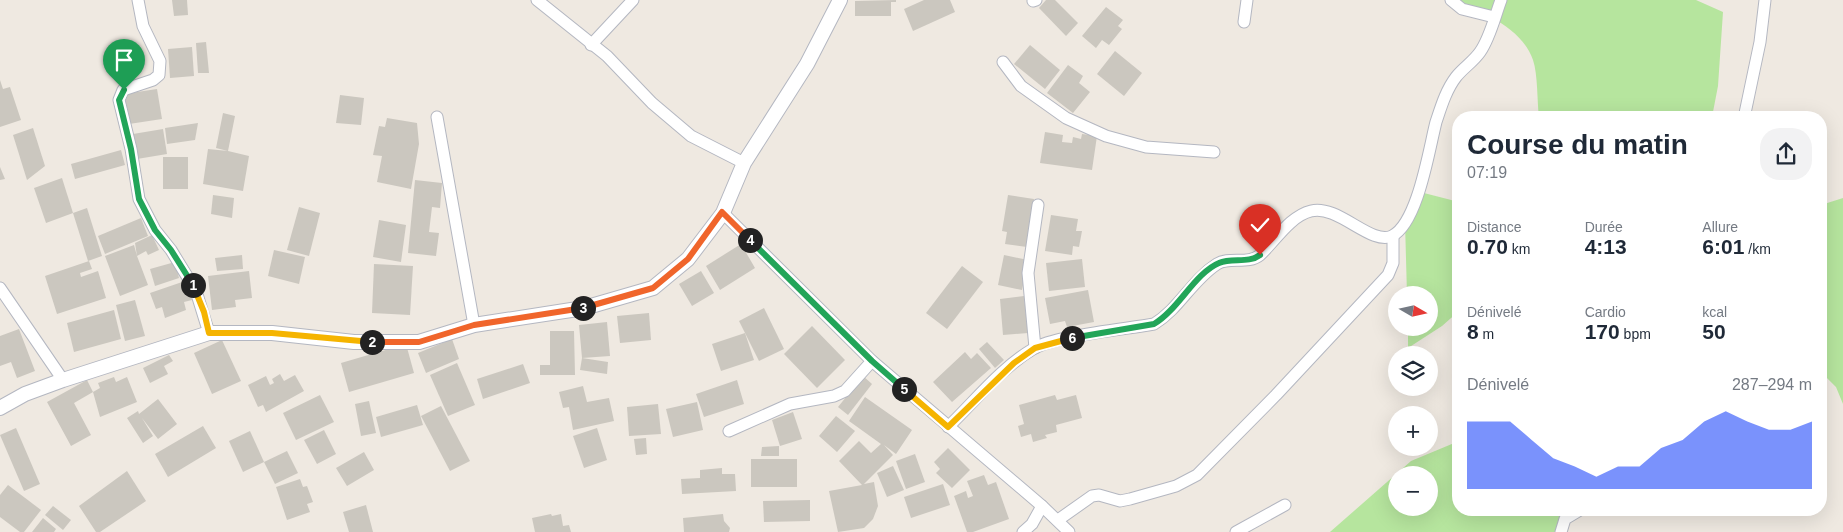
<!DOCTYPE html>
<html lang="fr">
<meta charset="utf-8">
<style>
:root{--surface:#fff;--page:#f2f2f3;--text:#1f2937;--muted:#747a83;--accent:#4264fb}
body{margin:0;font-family:Arial,sans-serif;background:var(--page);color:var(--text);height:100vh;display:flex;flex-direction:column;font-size:19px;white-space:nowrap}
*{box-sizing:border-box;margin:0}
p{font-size:16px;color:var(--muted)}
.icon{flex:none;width:28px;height:28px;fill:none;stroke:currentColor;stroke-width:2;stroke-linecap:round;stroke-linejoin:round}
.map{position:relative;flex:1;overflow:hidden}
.side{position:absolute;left:1452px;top:111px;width:375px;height:405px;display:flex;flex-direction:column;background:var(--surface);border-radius:20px;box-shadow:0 5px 20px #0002}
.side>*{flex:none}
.needle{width:32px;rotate:99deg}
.tools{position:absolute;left:1388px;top:286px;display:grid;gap:10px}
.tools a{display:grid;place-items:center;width:50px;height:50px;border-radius:50%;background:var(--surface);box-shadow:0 5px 20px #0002;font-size:25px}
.pin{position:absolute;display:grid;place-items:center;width:42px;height:42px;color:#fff;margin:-51px -21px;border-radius:50% 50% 50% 0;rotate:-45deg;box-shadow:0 0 5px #0007}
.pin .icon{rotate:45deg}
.km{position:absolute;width:25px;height:25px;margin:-12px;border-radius:50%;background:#222;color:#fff;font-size:14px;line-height:25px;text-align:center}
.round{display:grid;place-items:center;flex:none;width:52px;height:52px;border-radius:20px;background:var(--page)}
.summary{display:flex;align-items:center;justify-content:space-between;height:85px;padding:0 15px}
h1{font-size:28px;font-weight:800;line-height:38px}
.figures{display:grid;grid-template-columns:repeat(3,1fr);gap:8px;height:85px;padding:5px 15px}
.figures div{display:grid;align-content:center}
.figures b{font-size:21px;font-weight:800}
.figures small{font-size:14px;font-weight:400}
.figures p{font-size:14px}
.chart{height:140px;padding:10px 15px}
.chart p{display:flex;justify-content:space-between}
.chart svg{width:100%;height:90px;margin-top:5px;fill:var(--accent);opacity:.7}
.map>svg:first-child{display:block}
.green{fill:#b6e59e;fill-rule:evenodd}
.building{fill:#cbc7bf}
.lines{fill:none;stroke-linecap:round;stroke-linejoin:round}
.minor-casing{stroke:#b4b7c1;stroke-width:13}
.tertiary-casing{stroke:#b4b7c1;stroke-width:16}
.minor{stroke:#fff;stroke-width:11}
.tertiary{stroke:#fff;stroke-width:14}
.split-1-casing{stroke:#fff;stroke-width:10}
.split-2-casing{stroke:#fff;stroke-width:10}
.split-3-casing{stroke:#fff;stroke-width:10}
.split-4-casing{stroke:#fff;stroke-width:10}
.split-5-casing{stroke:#fff;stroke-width:10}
.split-6-casing{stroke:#fff;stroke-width:10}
.split-7-casing{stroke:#fff;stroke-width:10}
.split-1{stroke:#22a559;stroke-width:6}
.split-2{stroke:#f5b400;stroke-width:6}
.split-3{stroke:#f0652b;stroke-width:6}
.split-4{stroke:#f0652b;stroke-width:6}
.split-5{stroke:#22a559;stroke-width:6}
.split-6{stroke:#f5b400;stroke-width:6}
.split-7{stroke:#22a559;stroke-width:6}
</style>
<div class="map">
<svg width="1843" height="532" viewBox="0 0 1843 532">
<rect width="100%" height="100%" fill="#efe9e1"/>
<g class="green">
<path d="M1451 0H1696L1723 12 1718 86 1712 117H1539C1537 101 1538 75 1533 60 1521 26 1481 12 1451 0Z"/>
<polygon points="1420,192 1459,202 1459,311 1442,326 1408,348 1408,328 1429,328 1429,295 1407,295 1405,222"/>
<polygon points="1843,198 1843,404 1836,387 1821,372 1821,205"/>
<path d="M1459 441V510H1580L1561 532H1330L1411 461ZM1396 475H1429V508H1396Z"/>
</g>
<g class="building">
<polygon points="172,0 187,0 188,15 174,16"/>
<polygon points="896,0 896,2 891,2 891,16 855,16 855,1"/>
<polygon points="924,0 950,0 955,12 913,31 904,9"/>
<polygon points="1046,0 1055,0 1078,23 1066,36 1039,8"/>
<polygon points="1106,7 1123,20 1118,26 1122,29 1109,45 1102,40 1096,48 1082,36"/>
<polygon points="206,42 209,73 198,73 196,43"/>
<polygon points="1030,45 1060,70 1045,89 1014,64"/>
<polygon points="192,47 194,76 170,78 168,49"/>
<polygon points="1115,51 1142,73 1124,96 1097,74"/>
<polygon points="1068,65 1083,76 1079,83 1090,92 1073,113 1047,93"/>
<polygon points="0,80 3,89 10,87 21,120 0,127"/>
<polygon points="157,89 162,119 129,124 124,94"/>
<polygon points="340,95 364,98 361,125 336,123"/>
<polygon points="223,113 235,116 228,151 249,156 243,191 203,184 208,149 228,151 216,148"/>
<polygon points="387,118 417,123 419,144 411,189 377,182 382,156 373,155 379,126 385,127"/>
<polygon points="198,123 195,140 167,144 165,128"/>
<polygon points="33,128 45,166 27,180 13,135"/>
<polygon points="163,129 167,154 137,159 133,134"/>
<polygon points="1045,132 1063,135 1062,142 1072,143 1073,137 1081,139 1082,134 1097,136 1092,170 1040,163"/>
<polygon points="121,150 125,165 75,179 71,164"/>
<rect x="163" y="157" width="25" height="32"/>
<polygon points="0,167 5,179 0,180"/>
<polygon points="62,178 73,213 46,223 34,188"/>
<polygon points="415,180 442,183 440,208 432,207 429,232 439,233 436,256 408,253"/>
<polygon points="213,195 234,198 232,218 211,214"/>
<polygon points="1008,195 1034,199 1027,247 1005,244 1007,232 1002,231"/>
<polygon points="299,207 320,213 309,256 287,250"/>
<polygon points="87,208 102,256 88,261 73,213"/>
<polygon points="1051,215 1078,219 1076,231 1082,231 1079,247 1073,246 1072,255 1045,251"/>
<polygon points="141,218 148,236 105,254 98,236"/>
<polygon points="379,220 406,225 401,262 373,257"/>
<polygon points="152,235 159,250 148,255 146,251 137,256 148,285 120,296 105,256 134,245 137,256 135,243"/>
<polygon points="741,244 755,268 720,290 706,266"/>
<polygon points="274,250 305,257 299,284 268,276"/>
<polygon points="242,255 243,269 217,271 215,258"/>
<polygon points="1004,255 1028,260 1022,290 998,285"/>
<polygon points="1082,259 1085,287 1049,291 1046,263"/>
<polygon points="89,261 92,269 80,273 81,277 98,271 106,298 57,314 45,276"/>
<polygon points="175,262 179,278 155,286 150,269"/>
<polygon points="374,264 413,266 410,315 372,313"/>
<polygon points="962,266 983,282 947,329 926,313"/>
<polygon points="249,271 252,298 235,300 236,307 212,310 208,276"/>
<polygon points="701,271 714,293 692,306 679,284"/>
<polygon points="185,281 192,300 184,302 186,310 165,318 162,307 156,309 150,293"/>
<polygon points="1088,290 1094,322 1067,327 1065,321 1050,324 1045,298"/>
<polygon points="1024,296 1028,333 1003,335 1000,299"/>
<polygon points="135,300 145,336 125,341 116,305"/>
<polygon points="764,308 784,349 759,361 739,321"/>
<polygon points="114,310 121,339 74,352 67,323"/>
<polygon points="649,313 651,340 620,343 617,316"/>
<polygon points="607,322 610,356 582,358 579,325"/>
<polygon points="812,326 845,360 817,388 784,354"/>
<polygon points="19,329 35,371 17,378 11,362 0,366 0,336"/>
<polygon points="550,331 574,331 575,375 540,375 540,365 550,365"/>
<polygon points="745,333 754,360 721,371 712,344"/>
<polygon points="452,339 459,359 426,373 418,353"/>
<polygon points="222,340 241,381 212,394 194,353"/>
<polygon points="987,342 1004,360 995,368 979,349"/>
<polygon points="406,344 414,373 349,392 341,363"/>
<polygon points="965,352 971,359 977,353 991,368 952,402 933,382"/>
<polygon points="169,355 173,361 164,366 168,374 150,383 143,368"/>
<polygon points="582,358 608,362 607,374 580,370"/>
<polygon points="457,363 475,405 448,416 430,375"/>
<polygon points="523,364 530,383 483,399 477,379"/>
<polygon points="280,374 284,381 295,375 304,391 266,412 263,405 258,407 248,385 266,376 270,385 274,383 272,379"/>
<polygon points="863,376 872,384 848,415 838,407"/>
<polygon points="114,377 116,382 127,377 137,402 100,417 93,392 100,388 98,383"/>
<polygon points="87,380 93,392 74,403 91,435 71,446 47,402"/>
<polygon points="737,380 744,404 704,417 696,394"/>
<polygon points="583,386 587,402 609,398 614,421 573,430 569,407 563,408 559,392"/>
<polygon points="320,395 334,422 296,440 283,413"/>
<polygon points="1055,395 1057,400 1076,395 1082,418 1056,425 1057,432 1045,435 1047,438 1033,442 1031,434 1021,437 1018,426 1024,424 1019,405"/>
<polygon points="865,397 912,430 896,454 884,445 893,455 864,484 874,482 878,506 873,519 864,528 838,532 829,491 862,485 839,461 859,441 871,453 881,444 849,421"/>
<polygon points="158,399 177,424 158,439 142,418 153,436 143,443 127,418 138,411 139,414"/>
<polygon points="369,401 376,433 361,436 355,404"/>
<polygon points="697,402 703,430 673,437 666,409"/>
<polygon points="658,404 661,434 629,436 627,407"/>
<polygon points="417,405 423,425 381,437 376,417"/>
<polygon points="441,406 470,461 450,471 421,416"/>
<polygon points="793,412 802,439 780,446 772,420"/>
<polygon points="836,416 855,431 837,452 819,436"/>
<polygon points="203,426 216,448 168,477 155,454"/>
<polygon points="16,428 40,484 24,491 0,435"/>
<polygon points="597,428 607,460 584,468 573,436"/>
<polygon points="324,430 336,454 317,464 304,440"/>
<polygon points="250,431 264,462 243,472 229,441"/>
<polygon points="646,438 647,454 636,455 634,439"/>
<polygon points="779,446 779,456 761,456 762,447"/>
<polygon points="948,448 970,470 952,488 936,473 940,469 934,462"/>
<polygon points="287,451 298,473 275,484 264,462"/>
<polygon points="364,452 374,470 347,486 336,468"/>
<polygon points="915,454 925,482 906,489 896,461"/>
<rect x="751" y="459" width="46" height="28"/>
<polygon points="893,466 904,490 887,497 877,473"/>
<polygon points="722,468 722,474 735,474 736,491 682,494 681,479 700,478 700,470"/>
<polygon points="127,471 146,501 100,532 96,532 79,506"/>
<polygon points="984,475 988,485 996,482 1009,519 973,532 967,532 954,496 966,491 968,498 973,496 967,481"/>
<polygon points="300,479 303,487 307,486 313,502 307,504 310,512 287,520 276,487"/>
<polygon points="943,484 950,505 911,518 904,497"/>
<polygon points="8,485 41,510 24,532 20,532 0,517 0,495"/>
<polygon points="810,500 810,521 764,522 763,501"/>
<polygon points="366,505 373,532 349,532 343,512"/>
<polygon points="53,506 71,520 63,530 45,515"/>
<polygon points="551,514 552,516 561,514 563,526 569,525 571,532 535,532 532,518"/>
<polygon points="723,514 724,521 730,528 729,532 684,532 683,518"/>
<polygon points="43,518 56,529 54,532 32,532"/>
</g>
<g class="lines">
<defs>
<g id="minor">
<polyline points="138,0 143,26 160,61 159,75 153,80 123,90 119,100 131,149 139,199 155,230 171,250 196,291 209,333"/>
<polyline points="537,0 607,56 652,103 691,136 744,163"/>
<polyline points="1451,0 1462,9 1494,17"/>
<polyline points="1033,1 1036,0"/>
<polyline points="1244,22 1247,0"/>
<polyline points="591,45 633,0"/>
<polyline points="1003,62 1021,86 1066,118 1106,136 1146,147 1214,152"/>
<polyline points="437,117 474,325"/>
<polyline points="1744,118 1760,42 1765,0"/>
<polyline points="723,213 872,361 1042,506 1069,532"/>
<polyline points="0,288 63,380"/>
<polyline points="1035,348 1028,273 1038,205"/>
<path d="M948 427C975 401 1001 368 1033 349 1053 336 1127 329 1154 324 1179 309 1192 280 1217 264 1229 256 1248 265 1260 255 1275 241 1290 216 1311 211 1338 204 1371 246 1392 236 1418 223 1429 149 1436 122 1441 107 1446 90 1456 77 1463 68 1473 62 1480 52 1490 38 1495 16 1501 0"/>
<polyline points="729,431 790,404 834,396 845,391 872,361"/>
<polyline points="1058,520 1092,496 1099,495 1120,501 1130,499 1176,486 1197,475 1276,395 1388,275 1393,263 1393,236"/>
<polyline points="1023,532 1032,524 1042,506"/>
<polyline points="1236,532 1285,505"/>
<polyline points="1561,532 1565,519 1580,510"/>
</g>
<polyline id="tertiary" points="0,408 25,394 63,380 209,333 272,333 354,342 419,342 474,325 584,308 653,288 688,259 723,213 744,163 807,64 840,0"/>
</defs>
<use href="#minor" class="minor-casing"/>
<use href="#tertiary" class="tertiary-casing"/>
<use href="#minor" class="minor"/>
<use href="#tertiary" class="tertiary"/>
</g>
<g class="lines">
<defs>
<polyline id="split-1" points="124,90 119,100 131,149 139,199 155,230 171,250 193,285"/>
<polyline id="split-2" points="193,285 204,312 209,333 272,333 372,342"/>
<polyline id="split-3" points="372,342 419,342 474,325 583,308"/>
<polyline id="split-4" points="583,308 653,288 688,259 722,212 750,240"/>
<polyline id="split-5" points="750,240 872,361 904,389"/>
<polyline id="split-6" points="904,389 948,427 1014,363 1035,348 1072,338"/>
<path id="split-7" d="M1072 338 1154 324C1178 310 1195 273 1219 263 1232 257 1248 264 1260 255"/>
</defs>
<use href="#split-1" class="split-1-casing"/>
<use href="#split-2" class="split-2-casing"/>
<use href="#split-3" class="split-3-casing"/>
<use href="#split-4" class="split-4-casing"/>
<use href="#split-5" class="split-5-casing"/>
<use href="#split-6" class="split-6-casing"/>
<use href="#split-7" class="split-7-casing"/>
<use href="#split-1" class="split-1"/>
<use href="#split-2" class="split-2"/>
<use href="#split-3" class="split-3"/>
<use href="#split-4" class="split-4"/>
<use href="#split-5" class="split-5"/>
<use href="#split-6" class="split-6"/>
<use href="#split-7" class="split-7"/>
</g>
</svg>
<div class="tools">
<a><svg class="needle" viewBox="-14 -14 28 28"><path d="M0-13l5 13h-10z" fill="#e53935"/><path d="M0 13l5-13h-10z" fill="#747a83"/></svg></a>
<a><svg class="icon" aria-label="layers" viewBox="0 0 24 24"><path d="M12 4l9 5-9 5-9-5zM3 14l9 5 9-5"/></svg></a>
<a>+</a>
<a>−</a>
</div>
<div class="pin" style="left:124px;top:90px;background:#1e9e55"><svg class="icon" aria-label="arrive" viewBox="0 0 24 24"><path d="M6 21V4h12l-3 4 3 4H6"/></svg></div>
<div class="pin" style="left:1260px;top:255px;background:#d93025"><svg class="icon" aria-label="check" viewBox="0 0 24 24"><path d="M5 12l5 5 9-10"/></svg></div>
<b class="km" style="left:193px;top:285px">1</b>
<b class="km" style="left:372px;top:342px">2</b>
<b class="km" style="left:583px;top:308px">3</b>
<b class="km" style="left:750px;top:240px">4</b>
<b class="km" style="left:904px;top:389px">5</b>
<b class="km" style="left:1072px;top:338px">6</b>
<section class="side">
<div class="summary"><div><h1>Course du matin</h1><p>07:19</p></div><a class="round"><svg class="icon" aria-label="share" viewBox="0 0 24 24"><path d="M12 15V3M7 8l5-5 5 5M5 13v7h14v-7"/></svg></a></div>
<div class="figures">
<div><p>Distance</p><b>0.70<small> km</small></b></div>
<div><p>Durée</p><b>4:13</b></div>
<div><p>Allure</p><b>6:01<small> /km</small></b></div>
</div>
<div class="figures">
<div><p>Dénivelé</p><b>8<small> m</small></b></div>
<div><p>Cardio</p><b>170<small> bpm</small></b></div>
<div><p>kcal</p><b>50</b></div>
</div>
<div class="chart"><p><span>Dénivelé</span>287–294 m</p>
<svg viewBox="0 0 160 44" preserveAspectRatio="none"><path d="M0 44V11L10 11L20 11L30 20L40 29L50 33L60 38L70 33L80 33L90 24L100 20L110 11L120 6L130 11L140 15L150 15L160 11V44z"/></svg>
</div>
</section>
</div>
